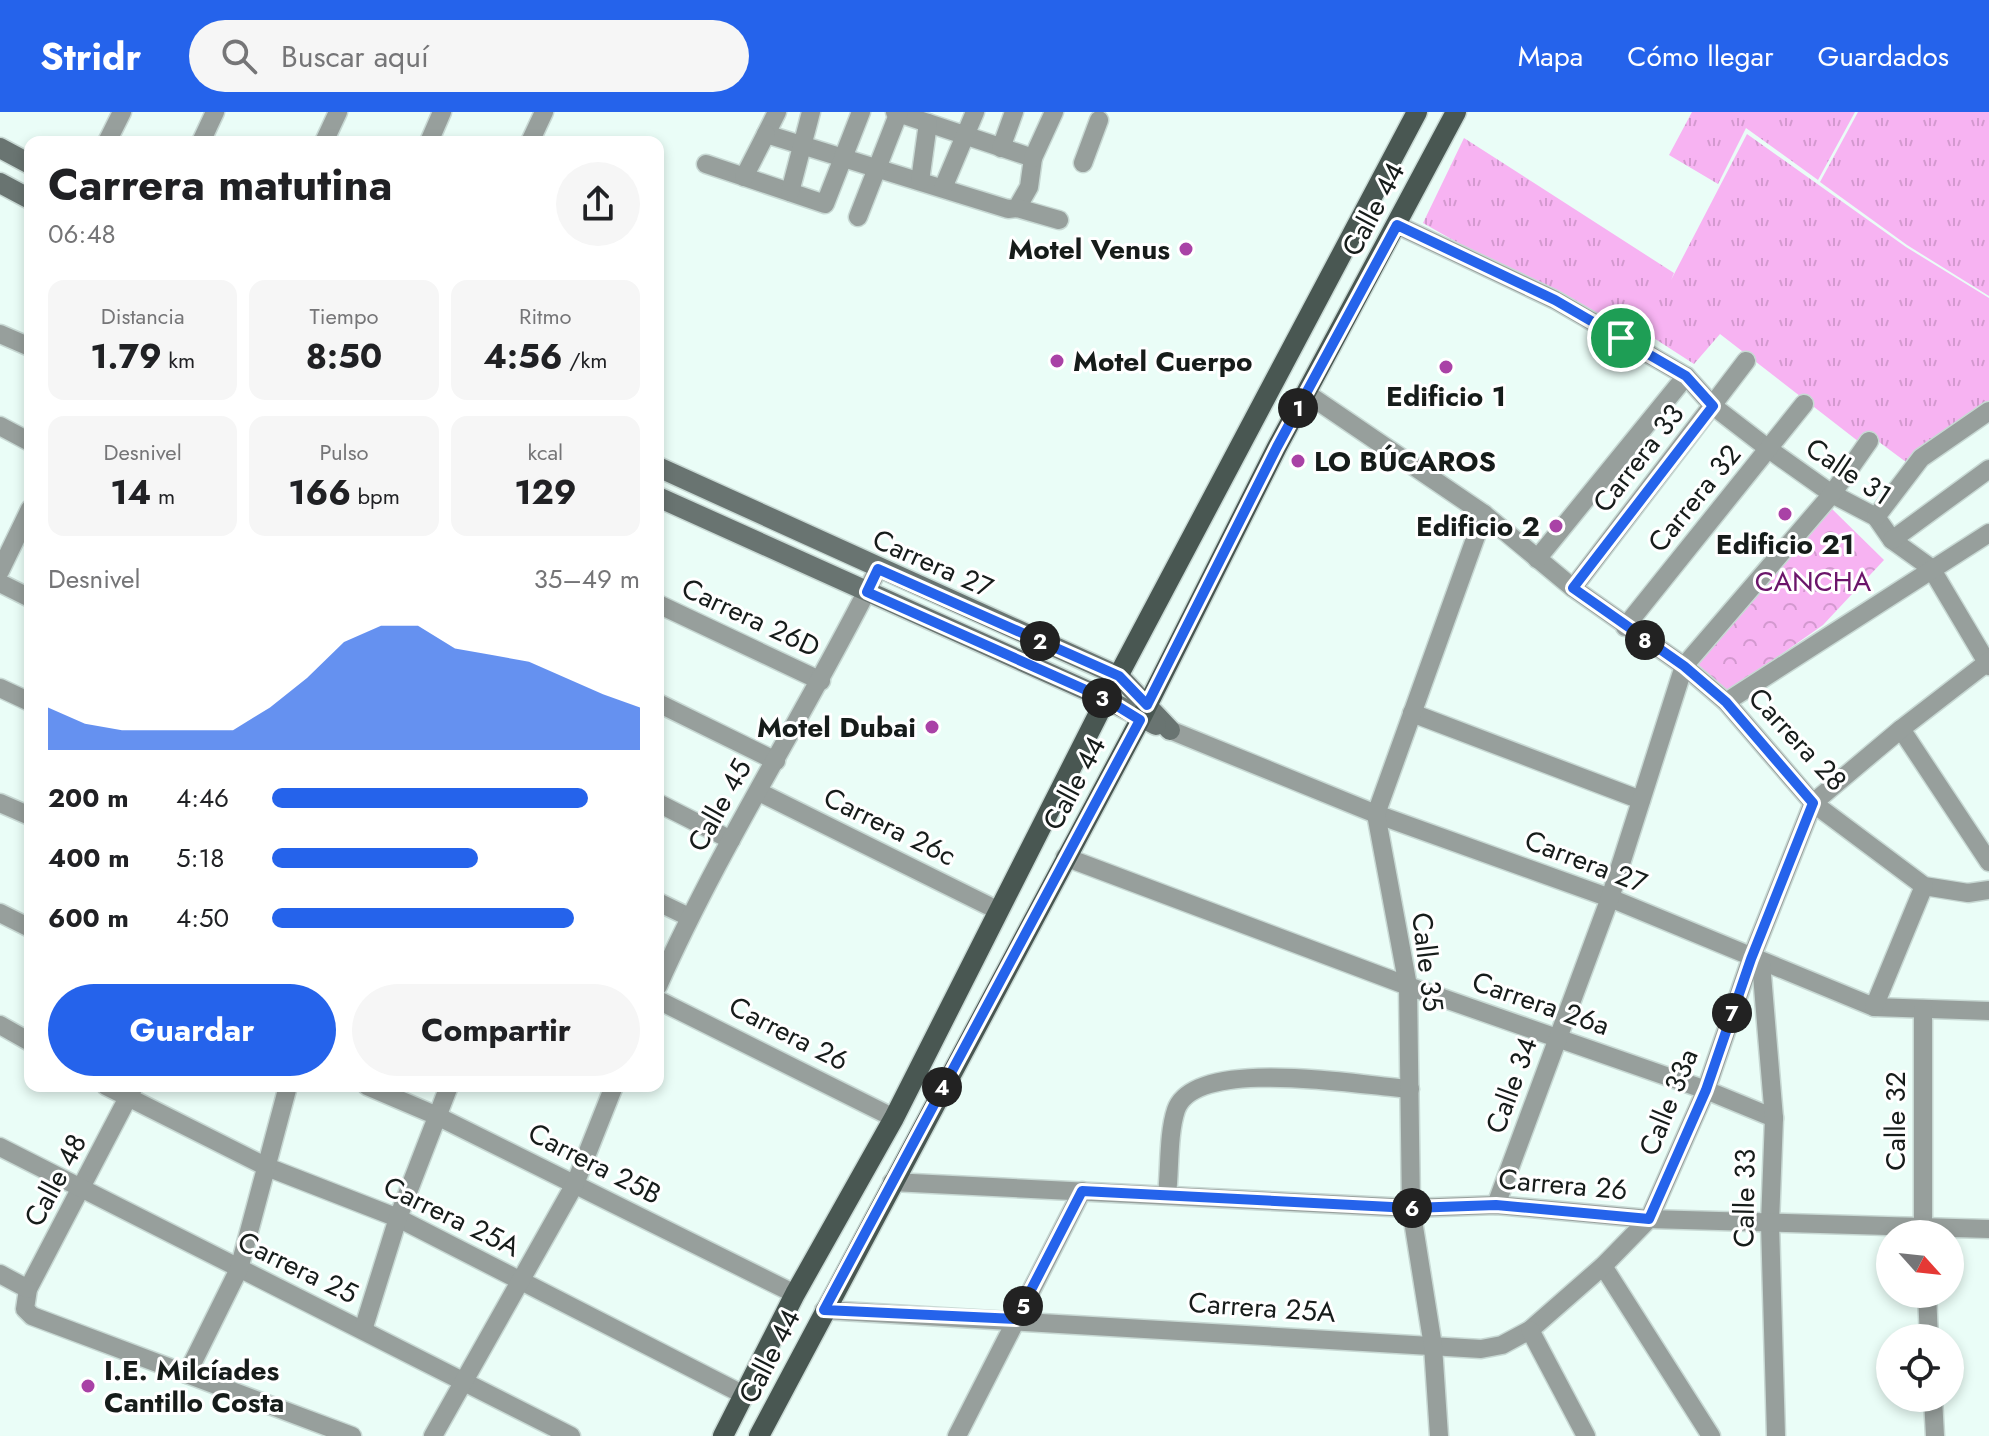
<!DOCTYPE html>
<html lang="es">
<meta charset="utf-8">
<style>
:root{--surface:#fff;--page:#f6f6f6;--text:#202124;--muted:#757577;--accent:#2563eb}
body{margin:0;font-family:Jost,sans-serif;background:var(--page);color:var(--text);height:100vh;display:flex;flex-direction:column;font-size:30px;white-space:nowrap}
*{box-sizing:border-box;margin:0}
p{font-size:26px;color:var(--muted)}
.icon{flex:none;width:44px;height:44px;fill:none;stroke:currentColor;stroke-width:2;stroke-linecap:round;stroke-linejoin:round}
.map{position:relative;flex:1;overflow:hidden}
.sheet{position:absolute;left:24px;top:24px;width:640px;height:956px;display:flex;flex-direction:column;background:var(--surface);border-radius:16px;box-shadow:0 4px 12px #0003}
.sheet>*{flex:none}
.needle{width:52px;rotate:117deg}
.controls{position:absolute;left:1876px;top:1108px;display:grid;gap:16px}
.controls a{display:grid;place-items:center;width:88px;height:88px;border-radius:50%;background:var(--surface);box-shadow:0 4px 12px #0003;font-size:40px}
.pin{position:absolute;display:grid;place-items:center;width:68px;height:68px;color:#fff;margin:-34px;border:4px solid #fff;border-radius:50%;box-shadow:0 2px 8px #0007}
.km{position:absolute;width:40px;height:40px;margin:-20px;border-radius:50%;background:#222;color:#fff;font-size:22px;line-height:40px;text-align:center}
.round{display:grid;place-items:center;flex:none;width:84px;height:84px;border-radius:42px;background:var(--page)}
.head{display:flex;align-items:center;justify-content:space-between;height:136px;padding:0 24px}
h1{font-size:44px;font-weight:700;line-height:60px}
.figures{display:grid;grid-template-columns:repeat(3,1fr);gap:12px;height:136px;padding:8px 24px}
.figures div{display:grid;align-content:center;border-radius:16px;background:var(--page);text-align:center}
.figures b{font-size:34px;font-weight:700}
.figures small{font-size:22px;font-weight:400}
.figures p{font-size:22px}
.chart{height:224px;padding:16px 24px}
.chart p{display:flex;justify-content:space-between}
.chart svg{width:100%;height:144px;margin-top:8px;fill:var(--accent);opacity:.7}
.primary-button{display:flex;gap:16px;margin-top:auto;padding:16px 24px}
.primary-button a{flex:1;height:92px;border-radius:48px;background:var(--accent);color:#fff;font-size:32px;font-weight:700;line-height:92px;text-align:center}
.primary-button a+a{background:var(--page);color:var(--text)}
ul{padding:0 24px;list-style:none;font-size:26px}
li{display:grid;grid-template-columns:128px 96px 1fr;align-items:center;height:60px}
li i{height:20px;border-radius:10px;background:var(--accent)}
header{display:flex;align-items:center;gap:48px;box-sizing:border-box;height:112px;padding:0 40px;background:var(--accent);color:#fff}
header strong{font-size:38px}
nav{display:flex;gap:44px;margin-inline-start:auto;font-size:28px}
.search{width:560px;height:72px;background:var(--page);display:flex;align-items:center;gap:20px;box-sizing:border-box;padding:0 28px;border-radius:44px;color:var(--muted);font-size:30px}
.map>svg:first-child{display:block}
.grass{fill:url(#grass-tufts)}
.forest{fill:url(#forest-crowns)}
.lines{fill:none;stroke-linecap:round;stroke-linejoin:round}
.street-casing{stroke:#c8d9d4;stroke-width:21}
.secondary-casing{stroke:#c8d9d4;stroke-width:23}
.primary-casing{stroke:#c8d9d4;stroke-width:23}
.street{stroke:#979f9c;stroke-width:18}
.secondary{stroke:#697471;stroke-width:20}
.primary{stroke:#495752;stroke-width:20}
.route-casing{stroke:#fff;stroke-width:16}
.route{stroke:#2563eb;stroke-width:10}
.poi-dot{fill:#a942a6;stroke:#fff;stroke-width:3}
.labels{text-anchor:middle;stroke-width:6;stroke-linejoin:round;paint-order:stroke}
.street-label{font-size:28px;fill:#161c1a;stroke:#fff}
.poi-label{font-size:28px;font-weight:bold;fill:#161c1a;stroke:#fff;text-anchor:end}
.park-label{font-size:28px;fill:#6b156a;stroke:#fff}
</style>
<header>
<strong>Stridr</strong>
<div class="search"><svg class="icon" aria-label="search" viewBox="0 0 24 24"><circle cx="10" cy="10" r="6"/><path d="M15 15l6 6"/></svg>Buscar aquí</div>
<nav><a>Mapa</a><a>Cómo llegar</a><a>Guardados</a></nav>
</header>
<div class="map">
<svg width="1989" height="1324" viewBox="0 0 1989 1324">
<defs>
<pattern id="grass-tufts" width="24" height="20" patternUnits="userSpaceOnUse" patternTransform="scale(2)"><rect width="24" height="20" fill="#f7b3f2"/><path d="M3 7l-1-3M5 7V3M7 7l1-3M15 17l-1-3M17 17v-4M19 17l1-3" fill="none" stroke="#d399cf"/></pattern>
<pattern id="forest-crowns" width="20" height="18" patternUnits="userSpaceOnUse" patternTransform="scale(2)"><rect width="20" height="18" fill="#f7b3f2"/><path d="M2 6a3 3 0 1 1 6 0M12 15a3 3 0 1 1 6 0" fill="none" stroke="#d399cf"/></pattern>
</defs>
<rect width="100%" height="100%" fill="#eafdf7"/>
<g class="grass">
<polygon points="1692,0 1855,0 1818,68 1746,16 1718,72 1669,43"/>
<polygon points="1858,0 1989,0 1989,184 1907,133 1820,70"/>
<polygon points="1747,22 1906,135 1989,186 1989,290 1910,353 1871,324 1863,333 1720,222 1694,252 1646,221 1543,179 1423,111 1464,26 1674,161 1671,168"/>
</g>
<polygon class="forest" points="1831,396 1884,448 1823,513 1726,581 1696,550"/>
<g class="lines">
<defs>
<g id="street">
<polyline points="777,0 766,22 1008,97 1017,96 1029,75 1033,46 895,0"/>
<polyline points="107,30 122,0"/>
<polyline points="201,30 215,0"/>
<polyline points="324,30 338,0"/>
<polyline points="429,30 442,0"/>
<polyline points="530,30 544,0"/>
<polyline points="1001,36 1014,0"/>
<polyline points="1033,46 1054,0"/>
<polyline points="1083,51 1099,8"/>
<polyline points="706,52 825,92 861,0"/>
<polyline points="744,65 766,22"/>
<polyline points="920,69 928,11"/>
<polyline points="943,76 975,0"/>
<polyline points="790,80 811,0"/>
<polyline points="1017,96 1059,108"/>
<polyline points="858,105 899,0"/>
<polyline points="1397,113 1555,188 1686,264 1713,294 1770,338 1832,382 1876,405 1892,428 1931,456 1989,554"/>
<polyline points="0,222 30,235"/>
<polyline points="1306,281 1484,402 1573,476 1684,554 1726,590 1813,691 1924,774 1968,781 1989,778"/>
<polyline points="0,314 30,330"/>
<polyline points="1876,405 1921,346 1989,299"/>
<polyline points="1892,428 1989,357"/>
<polyline points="1537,447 1686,264"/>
<polyline points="0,459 30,397"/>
<polyline points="0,471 30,486"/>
<polyline points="1573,476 1746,249"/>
<polyline points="658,492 821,569"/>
<polyline points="1625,515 1804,292"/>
<polyline points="0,576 30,590"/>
<polyline points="1726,590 1989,421"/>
<polyline points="658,591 776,649"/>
<polyline points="1412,601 1641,688"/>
<polyline points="1901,617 1989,750"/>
<polyline points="1170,618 1376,702 1610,786 1874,895 1989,899"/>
<polyline points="759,680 997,798"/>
<polyline points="0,691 30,704"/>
<polyline points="658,691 731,728"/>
<polyline points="1065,745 1408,874 1706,978 1774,1006"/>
<polyline points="658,790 689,805"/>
<polyline points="0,801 30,816"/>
<polyline points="1761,851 1774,1006 1770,1111 1776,1324"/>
<path d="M658 874C722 730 808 598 878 457"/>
<polyline points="658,888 894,1006"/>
<polyline points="1874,895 1924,774"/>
<polyline points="1923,897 1923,1122"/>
<polyline points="0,913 30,930"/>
<polyline points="106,974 267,1055 398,1106 746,1284"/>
<polyline points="134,974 28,1177 25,1197 32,1204 352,1324"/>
<polyline points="367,974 435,1003 795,1182"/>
<polyline points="0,1035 571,1324"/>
<polyline points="892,1070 1411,1096 1496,1093 1649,1107 1989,1117"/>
<path d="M1167 1083C1170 1057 1168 1022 1176 998 1195 943 1364 974 1410 977"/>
<polyline points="1496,1093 1610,786 1684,554 1832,382 1869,329"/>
<polyline points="1603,1154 1711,1324"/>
<polyline points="0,1162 28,1177"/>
<polyline points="1927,1182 1929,1226"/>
<polyline points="824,1198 1481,1237 1502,1233 1530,1218 1603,1154 1649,1107 1706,978 1751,847 1813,691 1901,617 1989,549"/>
<polyline points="363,1218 398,1106 449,974"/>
<polyline points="1530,1218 1586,1324"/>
<polyline points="187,1262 239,1157 288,974"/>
<polyline points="1933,1286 1935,1324"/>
<polyline points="433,1324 575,1072 614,974"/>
<polyline points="957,1324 1082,1079"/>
<polyline points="1439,1324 1433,1234 1411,1096 1408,874 1376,702 1484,402"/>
</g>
<g id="secondary">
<polyline points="0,36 30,52"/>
<polyline points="0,71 30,87"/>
<polyline points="658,355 1119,564 1170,618"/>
<polyline points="658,385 1106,587 1156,613"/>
</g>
<g id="primary">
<polyline points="723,1324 795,1182 894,1006 1106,587 1417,0"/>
<polyline points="759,1324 1140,608 1277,335 1456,0"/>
</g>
</defs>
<use href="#street" class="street-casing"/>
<use href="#secondary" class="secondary-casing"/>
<use href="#primary" class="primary-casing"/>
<use href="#street" class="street"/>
<use href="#secondary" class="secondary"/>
<use href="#primary" class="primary"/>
</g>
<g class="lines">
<defs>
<polygon id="route" points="1397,113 1555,188 1686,264 1713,294 1573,476 1684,554 1726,590 1813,691 1751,847 1706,978 1649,1107 1496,1093 1411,1096 1082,1079 1016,1207 824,1198 1140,608 1106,587 867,480 878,457 1119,564 1147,593 1277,335"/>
</defs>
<use href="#route" class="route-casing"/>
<use href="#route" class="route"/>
</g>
<g class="poi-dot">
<circle cx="1186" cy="137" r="8"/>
<circle cx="1057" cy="249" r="8"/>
<circle cx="1446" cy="255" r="8"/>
<circle cx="1298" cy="349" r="8"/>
<circle cx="1785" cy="402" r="8"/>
<circle cx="1556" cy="414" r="8"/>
<circle cx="932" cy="615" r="8"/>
<circle cx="88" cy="1274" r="8"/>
</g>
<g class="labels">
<g class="street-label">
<text transform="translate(1373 97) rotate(-62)" y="10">Calle 44</text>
<text transform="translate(1638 346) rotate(-52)" y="10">Carrera 33</text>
<text transform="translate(1849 359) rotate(34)" y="10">Calle 31</text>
<text transform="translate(1694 386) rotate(-51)" y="10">Carrera 32</text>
<text transform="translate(933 451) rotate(24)" y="10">Carrera 27</text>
<text transform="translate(751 505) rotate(25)" y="10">Carrera 26D</text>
<text transform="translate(1798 627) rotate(47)" y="10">Carrera 28</text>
<text transform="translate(1074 671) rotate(-62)" y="10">Calle 44</text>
<text transform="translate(719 693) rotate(-61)" y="10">Calle 45</text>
<text transform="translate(890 714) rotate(26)" y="10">Carrera 26c</text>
<text transform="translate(1586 749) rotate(21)" y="10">Carrera 27</text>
<text transform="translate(1428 850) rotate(83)" y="10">Calle 35</text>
<text transform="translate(1541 891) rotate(19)" y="10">Carrera 26a</text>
<text transform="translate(789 921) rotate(27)" y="10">Carrera 26</text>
<text transform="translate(1511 973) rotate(-70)" y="10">Calle 34</text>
<text transform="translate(1668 990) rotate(-68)" y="10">Calle 33a</text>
<text transform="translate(1895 1009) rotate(-90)" y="10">Calle 32</text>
<text transform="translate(595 1051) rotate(27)" y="10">Carrera 25B</text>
<text transform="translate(55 1068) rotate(-62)" y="10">Calle 48</text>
<text transform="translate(1563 1072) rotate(5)" y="10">Carrera 26</text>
<text transform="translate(1744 1086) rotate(-89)" y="10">Calle 33</text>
<text transform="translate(452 1104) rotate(26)" y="10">Carrera 25A</text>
<text transform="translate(298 1155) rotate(26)" y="10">Carrera 25</text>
<text transform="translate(1262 1195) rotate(4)" y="10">Carrera 25A</text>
<text transform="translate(769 1244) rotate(-63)" y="10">Calle 44</text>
</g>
<g class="poi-label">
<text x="1170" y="147">Motel Venus</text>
<text x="1073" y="259" text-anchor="start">Motel Cuerpo</text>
<text x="1446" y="294" text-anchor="middle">Edificio 1</text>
<text x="1314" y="359" text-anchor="start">LO BÚCAROS</text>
<text x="1540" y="424">Edificio 2</text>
<text x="1785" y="442" text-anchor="middle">Edificio 21</text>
<text x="916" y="625">Motel Dubai</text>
<text x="104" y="1268" text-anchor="start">I.E. Milcíades<tspan x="104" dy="32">Cantillo Costa</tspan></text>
</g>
<g class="park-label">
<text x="1813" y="479">CANCHA</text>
</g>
</g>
</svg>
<div class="controls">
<a><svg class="needle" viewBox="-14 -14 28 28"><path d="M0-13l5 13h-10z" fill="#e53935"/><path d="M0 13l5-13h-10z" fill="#757577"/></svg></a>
<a><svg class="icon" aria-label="locate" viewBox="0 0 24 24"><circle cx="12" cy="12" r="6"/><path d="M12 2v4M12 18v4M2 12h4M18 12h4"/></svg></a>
</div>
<div class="pin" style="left:1621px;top:226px;background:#1e9e55"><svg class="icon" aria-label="arrive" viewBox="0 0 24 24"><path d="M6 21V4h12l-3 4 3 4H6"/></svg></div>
<b class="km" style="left:1298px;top:296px">1</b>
<b class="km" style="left:1040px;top:529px">2</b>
<b class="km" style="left:1102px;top:586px">3</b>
<b class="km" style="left:942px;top:975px">4</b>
<b class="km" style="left:1023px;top:1194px">5</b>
<b class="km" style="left:1412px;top:1096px">6</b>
<b class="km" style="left:1732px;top:901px">7</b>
<b class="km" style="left:1645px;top:528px">8</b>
<section class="sheet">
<div class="head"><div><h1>Carrera matutina</h1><p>06:48</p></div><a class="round"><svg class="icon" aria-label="share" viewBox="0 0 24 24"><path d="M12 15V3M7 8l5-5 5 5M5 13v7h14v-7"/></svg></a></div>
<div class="figures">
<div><p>Distancia</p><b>1.79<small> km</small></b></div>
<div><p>Tiempo</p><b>8:50</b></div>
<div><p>Ritmo</p><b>4:56<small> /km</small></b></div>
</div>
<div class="figures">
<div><p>Desnivel</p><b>14<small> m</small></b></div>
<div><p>Pulso</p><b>166<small> bpm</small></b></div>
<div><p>kcal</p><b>129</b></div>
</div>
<div class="chart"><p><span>Desnivel</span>35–49 m</p>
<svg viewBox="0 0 160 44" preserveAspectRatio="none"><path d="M0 44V31L10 36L20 38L30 38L40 38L50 38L60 31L70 22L80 11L90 6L100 6L110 13L120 15L130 17L140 22L150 27L160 31V44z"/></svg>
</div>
<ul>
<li><b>200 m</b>4:46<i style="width:86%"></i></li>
<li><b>400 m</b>5:18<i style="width:56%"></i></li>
<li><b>600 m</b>4:50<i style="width:82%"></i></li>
</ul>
<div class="primary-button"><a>Guardar</a><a>Compartir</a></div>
</section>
</div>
